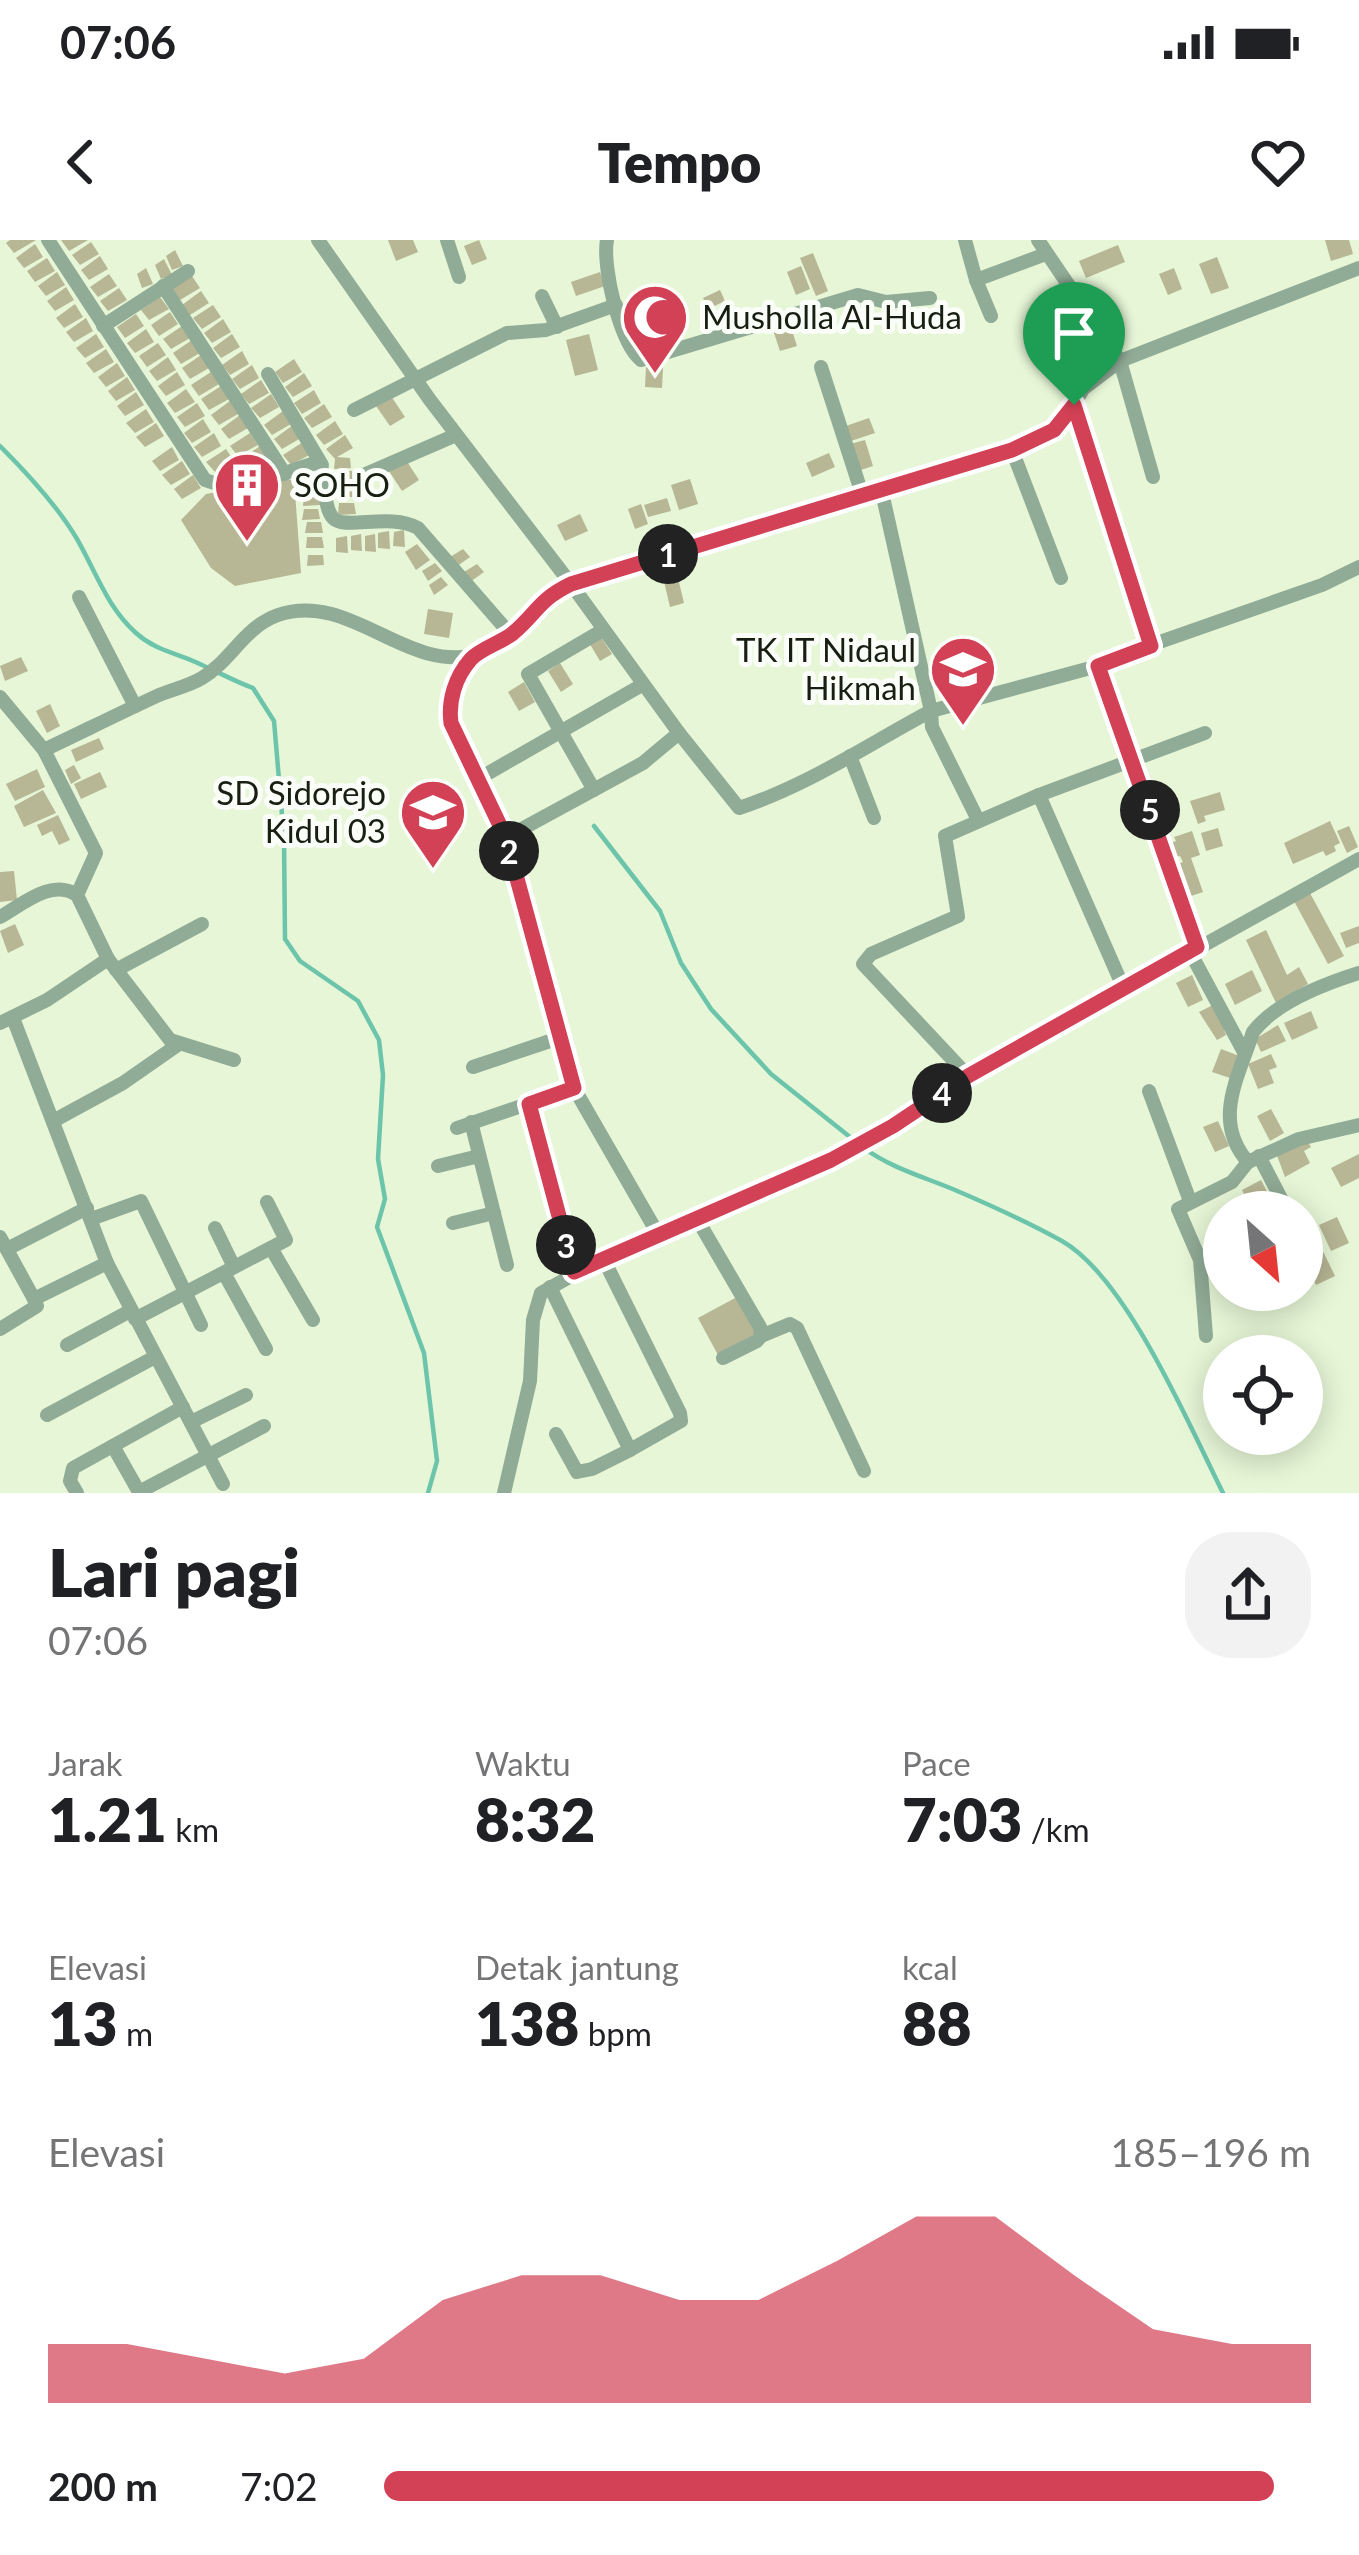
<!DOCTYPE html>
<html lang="id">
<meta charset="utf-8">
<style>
:root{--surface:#fff;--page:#f2f2f2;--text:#202124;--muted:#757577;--accent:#d24155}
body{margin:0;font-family:Lato,sans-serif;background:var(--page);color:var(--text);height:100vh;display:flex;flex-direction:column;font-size:45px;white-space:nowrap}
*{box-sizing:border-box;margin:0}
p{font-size:39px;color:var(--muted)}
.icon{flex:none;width:66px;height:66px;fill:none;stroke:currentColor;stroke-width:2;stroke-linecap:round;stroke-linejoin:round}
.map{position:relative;height:1253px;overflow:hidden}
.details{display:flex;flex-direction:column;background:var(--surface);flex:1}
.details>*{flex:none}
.needle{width:78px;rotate:153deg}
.buttons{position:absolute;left:1203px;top:951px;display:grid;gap:24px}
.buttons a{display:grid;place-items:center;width:120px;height:120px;border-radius:50%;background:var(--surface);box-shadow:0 6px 30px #0003;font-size:60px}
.pin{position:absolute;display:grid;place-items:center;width:102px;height:102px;color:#fff;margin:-123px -51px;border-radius:50% 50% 50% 0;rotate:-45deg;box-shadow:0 0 12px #0007}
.pin .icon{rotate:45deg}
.km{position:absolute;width:60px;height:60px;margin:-30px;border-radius:50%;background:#222;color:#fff;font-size:33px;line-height:60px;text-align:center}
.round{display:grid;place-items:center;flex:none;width:126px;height:126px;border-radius:48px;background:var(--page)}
.summary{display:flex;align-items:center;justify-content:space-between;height:204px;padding:0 48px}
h1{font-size:66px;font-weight:800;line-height:90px}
.stats{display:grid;grid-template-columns:repeat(3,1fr);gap:18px;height:204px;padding:12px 48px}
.stats div{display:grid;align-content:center}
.stats b{font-size:60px;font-weight:800}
.stats small{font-size:33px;font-weight:400}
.stats p{font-size:33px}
.chart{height:336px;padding:24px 48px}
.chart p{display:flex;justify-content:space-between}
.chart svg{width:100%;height:216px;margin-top:12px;fill:var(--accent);opacity:.7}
ul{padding:0 48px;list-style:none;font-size:39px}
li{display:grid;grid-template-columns:192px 144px 1fr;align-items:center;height:90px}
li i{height:30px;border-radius:15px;background:var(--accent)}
.status{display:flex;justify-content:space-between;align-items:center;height:84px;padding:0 60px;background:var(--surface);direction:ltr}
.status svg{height:33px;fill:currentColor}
header{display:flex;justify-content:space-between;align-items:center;height:156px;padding:0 48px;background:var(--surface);font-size:54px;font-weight:800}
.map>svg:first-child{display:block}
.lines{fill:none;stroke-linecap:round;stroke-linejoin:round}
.stream{stroke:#6cc4ab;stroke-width:4.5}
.building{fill:#b7b695}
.lane{stroke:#90ab96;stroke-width:6}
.street{stroke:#90ab96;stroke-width:14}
.route-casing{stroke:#fff;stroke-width:24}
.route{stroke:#d24155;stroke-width:15}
.labels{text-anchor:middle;stroke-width:10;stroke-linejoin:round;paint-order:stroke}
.poi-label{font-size:33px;fill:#181e12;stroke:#fbfef8;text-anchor:start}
</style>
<div class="status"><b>07:06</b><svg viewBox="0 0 49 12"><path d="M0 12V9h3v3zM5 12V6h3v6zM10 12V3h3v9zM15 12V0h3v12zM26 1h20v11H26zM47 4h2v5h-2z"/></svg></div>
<header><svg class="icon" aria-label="back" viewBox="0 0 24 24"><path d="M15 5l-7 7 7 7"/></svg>Tempo<svg class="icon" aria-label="heart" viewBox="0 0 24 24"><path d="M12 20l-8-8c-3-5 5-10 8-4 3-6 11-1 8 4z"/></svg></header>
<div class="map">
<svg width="1359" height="1253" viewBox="0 0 1359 1253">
<rect width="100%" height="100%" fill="#e6f6d6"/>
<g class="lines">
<g class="stream">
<path d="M0 206C28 234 57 265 77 299 96 332 107 367 136 393 157 412 179 413 202 425 220 433 234 441 253 448L274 481 284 598 285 699 300 721 358 761 379 800 383 835 378 919 385 959 377 987 424 1113 437 1221 428 1253"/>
<polyline points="594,586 660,671 681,723 711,769 771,834 855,901"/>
<path d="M864 908C891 928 924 937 955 950 990 965 1028 982 1062 1001 1127 1038 1189 1185 1223 1253"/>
</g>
</g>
<g class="building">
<polygon points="10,0 36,0 14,13 6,3"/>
<polygon points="61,0 88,0 69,11"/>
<polygon points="388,0 413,0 418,12 396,21"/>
<polygon points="479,0 487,19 472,25 464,6"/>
<polygon points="1325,0 1349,0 1353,14 1331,21"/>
<polygon points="91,2 99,14 80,25 72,15"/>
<polygon points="35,4 43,17 24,28 16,18"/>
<polygon points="1118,5 1125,22 1086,38 1079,21"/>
<polygon points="175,10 183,26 172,30 166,16"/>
<polygon points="813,13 828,51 816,56 800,18"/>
<polygon points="100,16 108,29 89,40 81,30"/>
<polygon points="1217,17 1229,48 1211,54 1199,24"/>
<polygon points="47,18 55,31 35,42 27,31"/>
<polygon points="164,19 172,35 161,39 155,25"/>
<polygon points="801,26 810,49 796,55 787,32"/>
<polygon points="146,28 153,44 142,48 137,34"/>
<polygon points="1174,28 1182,49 1168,55 1159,34"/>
<polygon points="57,32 65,45 46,56 38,46"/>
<polygon points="600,32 605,46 576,56 571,42"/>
<polygon points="109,34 117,46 98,57 90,47"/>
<polygon points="192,36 200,48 180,60 172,49"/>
<polygon points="66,47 74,60 55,71 47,61"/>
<polygon points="119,48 127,60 108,71 100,61"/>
<polygon points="720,50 725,61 708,69 703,58"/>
<polygon points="201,51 209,63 190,75 182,65"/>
<polygon points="160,57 169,69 149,80 141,70"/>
<polygon points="1062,58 1070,72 1049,85 1041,71"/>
<polygon points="647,60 657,88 636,96 626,68"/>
<polygon points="75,64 83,77 64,88 56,78"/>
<polygon points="213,65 221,77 202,89 193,78"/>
<polygon points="170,72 178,84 159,96 151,85"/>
<polygon points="136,74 144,86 125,98 117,87"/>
<polygon points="86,78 93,91 74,102 66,92"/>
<polygon points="223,79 231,92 212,103 204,93"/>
<polygon points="1059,82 1069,99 1058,105 1048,88"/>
<polygon points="790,84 797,106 780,111 773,90"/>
<polygon points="182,86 190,98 171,109 163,99"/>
<polygon points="146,89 154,102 135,113 127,103"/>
<polygon points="96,94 104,107 85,118 76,108"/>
<polygon points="232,94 240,107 221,118 213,108"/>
<polygon points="589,94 598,130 575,136 566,100"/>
<polygon points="192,100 200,113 181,124 173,113"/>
<polygon points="158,103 166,115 147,127 139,116"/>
<polygon points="106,109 114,122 94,133 86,123"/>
<polygon points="242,111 249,124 230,135 222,125"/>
<polygon points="201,115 209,128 190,139 182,128"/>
<polygon points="168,117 176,130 157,141 149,131"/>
<polygon points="294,119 302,132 283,143 275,132"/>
<polygon points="117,123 125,136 106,147 98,137"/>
<polygon points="252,125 259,138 240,149 232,139"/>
<polygon points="646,127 663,128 662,148 645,147"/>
<polygon points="177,132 185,145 166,156 158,146"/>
<polygon points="211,132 219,144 199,156 191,145"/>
<polygon points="304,133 312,146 293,157 285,147"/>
<polygon points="127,137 135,150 116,161 108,151"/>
<polygon points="261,140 269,153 249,164 241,154"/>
<polygon points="221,146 229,159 209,170 201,159"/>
<polygon points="186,149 195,162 175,173 167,163"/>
<polygon points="314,150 321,163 302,174 294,163"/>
<polygon points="136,152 144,165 125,176 117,166"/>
<polygon points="271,154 279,167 260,178 251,168"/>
<polygon points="391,156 405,177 390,186 376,166"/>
<polygon points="230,161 238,174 219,185 211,175"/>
<polygon points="197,163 205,176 185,187 177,177"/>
<polygon points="324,164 332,177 312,188 304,178"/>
<polygon points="146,169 154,182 135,193 126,183"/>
<polygon points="283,171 291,184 272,195 264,185"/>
<polygon points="240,175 248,188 229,199 221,189"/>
<polygon points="869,178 875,193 851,201 846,186"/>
<polygon points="203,179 211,192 192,203 184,193"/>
<polygon points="335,181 343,194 324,205 316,195"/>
<polygon points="156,183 164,196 145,207 136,197"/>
<polygon points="293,185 301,198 282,209 274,199"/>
<polygon points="214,193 221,206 202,217 194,207"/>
<polygon points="250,193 258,205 238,216 230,206"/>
<polygon points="345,195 353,208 337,217 350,218 351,228 334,229 335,219 326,209"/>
<polygon points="865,200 873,226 858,231 850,204"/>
<polygon points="303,202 311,214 291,225 283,215"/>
<polygon points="260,206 268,219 249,230 240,220"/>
<polygon points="172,207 179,220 160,231 152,221"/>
<polygon points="226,209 234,221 215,232 206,222"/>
<polygon points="829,213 835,227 812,237 806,223"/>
<polygon points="406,220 419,240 402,251 389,231"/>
<polygon points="182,221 190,234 171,245 162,235"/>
<polygon points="338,230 352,231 354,241 337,242"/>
<polygon points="193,235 201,248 182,259 174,249"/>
<polygon points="294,239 301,333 235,346 211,328 181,280 206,254"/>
<polygon points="690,239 698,264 679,270 671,245"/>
<polygon points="302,240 317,240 319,251 301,252"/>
<polygon points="339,246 353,246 355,257 338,257"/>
<polygon points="304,255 319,255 320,265 303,266"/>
<polygon points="667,258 671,271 648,277 644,265"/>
<polygon points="339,263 354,263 356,274 338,275"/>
<polygon points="641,264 648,284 635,289 628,269"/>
<polygon points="304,269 318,269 320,279 302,280"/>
<polygon points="580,274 588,291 565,301 557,285"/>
<polygon points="307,282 321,282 323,293 305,293"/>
<polygon points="404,290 405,307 393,306 394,292"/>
<polygon points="389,291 390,309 378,308 378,293"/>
<polygon points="361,294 362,311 351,310 351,296"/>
<polygon points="375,294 376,312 365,311 365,296"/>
<polygon points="347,296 348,313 336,312 336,298"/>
<polygon points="307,297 322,297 324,308 306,308"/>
<polygon points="417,304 430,320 416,330 405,312"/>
<polygon points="463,309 470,317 456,327 450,317"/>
<polygon points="308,315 323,315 324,325 307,326"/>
<polygon points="435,323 442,331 428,341 422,331"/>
<polygon points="477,324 484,332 470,342 464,332"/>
<polygon points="677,334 684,363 670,367 663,337"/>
<polygon points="441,337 448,345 434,355 429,345"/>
<polygon points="428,369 453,373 449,398 424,394"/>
<polygon points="599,394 612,414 600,421 588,401"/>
<polygon points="21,417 28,431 5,441 0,426"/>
<polygon points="560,423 573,444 561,452 548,431"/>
<polygon points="524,442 535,462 519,471 508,452"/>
<polygon points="50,464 60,486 47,493 36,471"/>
<polygon points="99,498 104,509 76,522 71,510"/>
<polygon points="74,525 81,538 71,544 65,530"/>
<polygon points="37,529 45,547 15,561 6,544"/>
<polygon points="100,532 107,547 81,559 74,544"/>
<polygon points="43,550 56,573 24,587 14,566"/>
<polygon points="1220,552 1225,570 1204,576 1206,581 1198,584 1190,561"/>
<polygon points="58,575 70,600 59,605 52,591 42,596 37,585"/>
<polygon points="1330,581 1340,603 1334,606 1336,611 1326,616 1323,611 1293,624 1284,603"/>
<polygon points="1349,586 1358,607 1347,613 1337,591"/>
<polygon points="1218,588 1223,606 1206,611 1201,593"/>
<polygon points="1192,591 1200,615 1191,618 1203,652 1188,657 1177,624 1183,622 1180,616 1175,617 1171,603 1176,601 1174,597"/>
<polygon points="14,631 17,660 0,662 0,632"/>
<polygon points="1310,653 1344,716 1328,724 1294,661"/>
<polygon points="15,684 24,705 8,713 0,691"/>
<polygon points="1359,686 1359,703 1346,708 1340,693"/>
<polygon points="1266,690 1287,735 1299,727 1308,744 1276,763 1246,700"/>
<polygon points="1252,730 1262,751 1235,765 1225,744"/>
<polygon points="1192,735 1203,760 1188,767 1176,743"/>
<polygon points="1215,764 1228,788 1224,790 1226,795 1217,800 1199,772"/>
<polygon points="1311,771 1318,788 1292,800 1284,783"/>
<polygon points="1278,785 1286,801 1261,812 1255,799"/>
<polygon points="1221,809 1242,817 1233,839 1212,832"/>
<polygon points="1271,814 1277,827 1269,830 1274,843 1258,849 1248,824"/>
<polygon points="1271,869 1284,893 1270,901 1257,876"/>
<polygon points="1218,881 1229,906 1215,912 1203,887"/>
<polygon points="1308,902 1311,907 1304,911 1310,923 1285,937 1276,913"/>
<polygon points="1359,914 1359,938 1341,947 1331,928"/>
<polygon points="1261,940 1274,965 1253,972 1242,950"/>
<polygon points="1337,977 1349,1003 1331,1011 1319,985"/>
<polygon points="1317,999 1335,1036 1316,1045 1302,1015 1302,1006"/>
<polygon points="737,1057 757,1093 718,1115 698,1078"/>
</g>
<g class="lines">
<polyline class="lane" points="1265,972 1280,964"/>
<g class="street">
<path d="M48 0 205 240C241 254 284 232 318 222 329 237 321 264 333 278 344 291 390 272 418 288L511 395"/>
<polyline points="318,0 430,160 571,344 679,493 643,523 505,598"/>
<polyline points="447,0 459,37"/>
<path d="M607 0C602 27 620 103 641 120L858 55 886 62 930 58"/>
<polyline points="965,0 976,40"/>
<polyline points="1038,0 1120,121 1153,237"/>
<polyline points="163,46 285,234"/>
<polyline points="542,56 557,87"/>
<polyline points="991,76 976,40 1046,14"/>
<polyline points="103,86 188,31"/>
<polyline points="821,127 862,254"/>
<polyline points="268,134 322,225"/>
<polyline points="1074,165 1151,405 1098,426 1197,707"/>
<polyline points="354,170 507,93 546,90 616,65"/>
<polyline points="1012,210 1061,338"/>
<polyline points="366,234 456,195"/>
<polyline points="881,248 931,471 1098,426"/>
<polyline points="79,357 135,466"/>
<polyline points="1151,405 1322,345 1359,327"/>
<polyline points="472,416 448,463 451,483 505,598 574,848 658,994"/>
<polyline points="0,457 44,510"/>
<path d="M679 493 739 568C809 545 867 505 931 471L932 487 978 580"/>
<polyline points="850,516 874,578"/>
<polyline points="478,539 642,445"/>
<polyline points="594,550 528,434 603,390"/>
<polyline points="1039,555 1124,749"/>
<path d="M0 677C23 664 52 638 77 655"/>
<polyline points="1190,712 1245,814"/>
<polyline points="108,719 170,800 234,820"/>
<polyline points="116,730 202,684"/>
<path d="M1359 733C1324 744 1275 763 1253 792 1238 838 1212 881 1248 922L1299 899 1359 885"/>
<polyline points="13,778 107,1023 223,1244"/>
<path d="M0 783 47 760 108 719 77 655 96 613 44 510C82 492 120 473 159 455 173 449 189 446 202 438 231 421 244 387 278 375 350 350 407 435 478 414 507 406 521 381 540 362 548 354 561 349 571 344L1012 210 1054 190 1066 179 1083 149 1120 121 1359 28"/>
<polyline points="473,827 559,798"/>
<polyline points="968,836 863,724 871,714 958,676 945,596 1039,555 1205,493"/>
<polyline points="1149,851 1190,961"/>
<polyline points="529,864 574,1032"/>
<polyline points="55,880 123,843 179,804"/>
<polyline points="471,882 507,1025"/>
<polyline points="457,888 574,848"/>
<polyline points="1259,916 1288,972"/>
<polyline points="438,926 479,916"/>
<polyline points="696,977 760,1087 761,1096 757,1101 723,1118"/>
<polyline points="91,979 141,961 201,1085"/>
<polyline points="453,983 494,973"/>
<polyline points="215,988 234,1027"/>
<polyline points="0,997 34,1059"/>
<polyline points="1302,1000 1303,1003"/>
<polyline points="271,1008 313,1080"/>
<polyline points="7,1009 87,968"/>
<polyline points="224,1033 266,1109"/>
<polyline points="550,1047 630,1210 681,1181 680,1173 603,1018"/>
<polyline points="135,1079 286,1000 267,962"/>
<polyline points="0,1089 37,1066 34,1059 107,1023"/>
<polyline points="761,1096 790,1084 797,1088 864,1231"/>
<polyline points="1206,1096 1200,1020 1178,969 1232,942 1248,922"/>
<polyline points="67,1105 130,1071"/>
<polyline points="47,1175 155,1117"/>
<polyline points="191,1182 246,1155"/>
<polyline points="556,1194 577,1232 592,1229 630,1210"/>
<polyline points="113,1206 139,1252 264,1186"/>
<polyline points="77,1253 70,1241 73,1228 183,1167"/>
<polyline points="504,1253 530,1141 533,1080 541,1053 603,1018 831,920 893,886 968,836 1359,619"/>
</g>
</g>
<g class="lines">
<defs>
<path id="route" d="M1074 165 1151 406 1098 426 1197 707 968 836 893 886 831 920 574 1032 529 864 574 848 506 598 451 483C448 461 455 437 471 419 480 409 500 403 512 394 538 372 538 360 571 344L1012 210 1054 190Z"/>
</defs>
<use href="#route" class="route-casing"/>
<use href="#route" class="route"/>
</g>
<defs>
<symbol id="mosque-pin" viewBox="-11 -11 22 30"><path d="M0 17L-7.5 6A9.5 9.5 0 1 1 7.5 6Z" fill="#d24155" stroke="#fbfef8"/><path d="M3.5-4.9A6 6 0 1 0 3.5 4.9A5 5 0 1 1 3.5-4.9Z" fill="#fff"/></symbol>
<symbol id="building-pin" viewBox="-11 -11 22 30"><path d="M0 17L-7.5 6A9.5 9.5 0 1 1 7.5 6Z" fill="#d24155" stroke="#fbfef8"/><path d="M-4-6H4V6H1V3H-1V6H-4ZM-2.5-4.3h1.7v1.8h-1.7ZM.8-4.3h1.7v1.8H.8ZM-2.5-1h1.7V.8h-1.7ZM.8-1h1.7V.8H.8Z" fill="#fff"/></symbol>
<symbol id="school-pin" viewBox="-11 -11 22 30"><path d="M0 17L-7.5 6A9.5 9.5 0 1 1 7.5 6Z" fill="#d24155" stroke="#fbfef8"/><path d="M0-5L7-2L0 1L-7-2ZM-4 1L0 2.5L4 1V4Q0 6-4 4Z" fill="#fff"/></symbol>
</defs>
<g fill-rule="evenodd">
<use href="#mosque-pin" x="617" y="39" width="76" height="104"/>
<use href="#building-pin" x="209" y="207" width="76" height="104"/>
<use href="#school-pin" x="925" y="391" width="76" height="104"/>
<use href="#school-pin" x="395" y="534" width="76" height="104"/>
</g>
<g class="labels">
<g class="poi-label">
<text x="702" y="89">Musholla Al-Huda</text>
<text x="294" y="257">SOHO</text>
<text x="916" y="422" text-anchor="end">TK IT Nidaul<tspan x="916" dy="38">Hikmah</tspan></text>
<text x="386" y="565" text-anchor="end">SD Sidorejo<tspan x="386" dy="38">Kidul 03</tspan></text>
</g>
</g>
</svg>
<div class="buttons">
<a><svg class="needle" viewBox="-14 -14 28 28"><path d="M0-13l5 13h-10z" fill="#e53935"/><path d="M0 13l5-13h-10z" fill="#757577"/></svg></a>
<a><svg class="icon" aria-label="locate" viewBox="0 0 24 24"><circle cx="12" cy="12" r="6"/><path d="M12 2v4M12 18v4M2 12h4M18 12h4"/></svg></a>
</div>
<div class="pin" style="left:1074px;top:165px;background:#1e9e55"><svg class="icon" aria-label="arrive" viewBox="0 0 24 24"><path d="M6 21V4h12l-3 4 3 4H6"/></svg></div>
<b class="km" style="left:668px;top:314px">1</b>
<b class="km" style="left:509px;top:611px">2</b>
<b class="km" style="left:566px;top:1005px">3</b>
<b class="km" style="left:942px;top:853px">4</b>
<b class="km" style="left:1150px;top:570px">5</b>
</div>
<section class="details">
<div class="summary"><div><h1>Lari pagi</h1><p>07:06</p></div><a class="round"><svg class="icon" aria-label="share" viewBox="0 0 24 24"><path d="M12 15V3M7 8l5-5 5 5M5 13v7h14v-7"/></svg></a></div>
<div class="stats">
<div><p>Jarak</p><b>1.21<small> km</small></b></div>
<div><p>Waktu</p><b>8:32</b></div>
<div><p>Pace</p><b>7:03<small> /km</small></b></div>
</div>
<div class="stats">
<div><p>Elevasi</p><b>13<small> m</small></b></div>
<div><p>Detak jantung</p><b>138<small> bpm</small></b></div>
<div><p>kcal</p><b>88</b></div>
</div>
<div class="chart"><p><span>Elevasi</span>185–196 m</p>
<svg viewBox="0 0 160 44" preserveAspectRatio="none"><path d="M0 44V32L10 32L20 35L30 38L40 35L50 23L60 18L70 18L80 23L90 23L100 15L110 6L120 6L130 18L140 29L150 32L160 32V44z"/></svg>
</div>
<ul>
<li><b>200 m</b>7:02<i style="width:96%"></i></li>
</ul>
</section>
